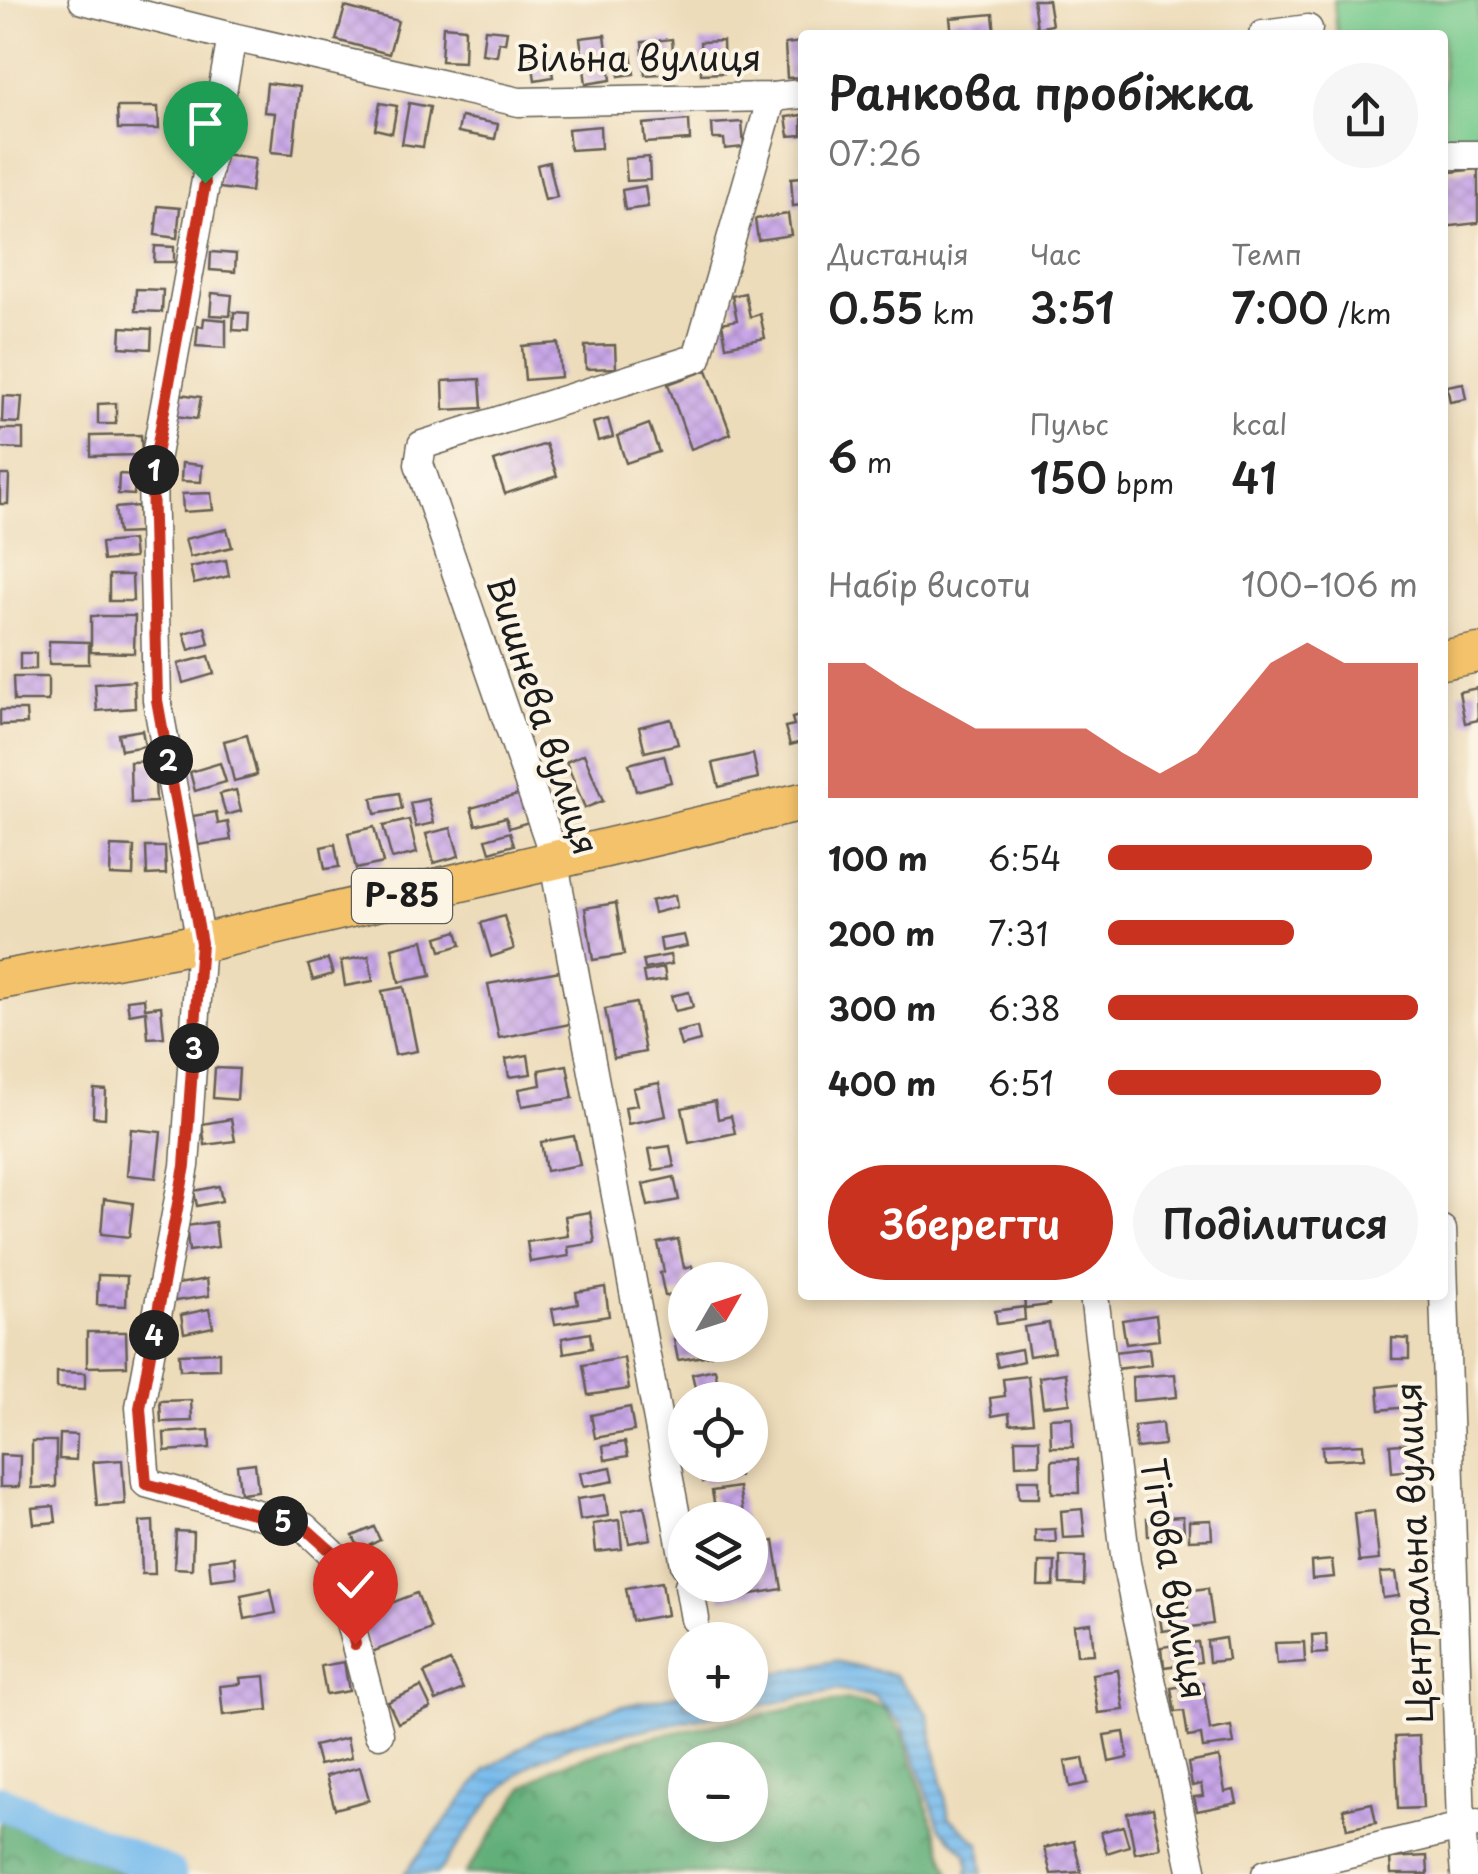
<!DOCTYPE html>
<html lang="uk">
<meta charset="utf-8">
<style>
:root{--surface:#fff;--page:#f6f6f6;--text:#222;--muted:#767676;--accent:#c8321e}
body{margin:0;font-family:"Playpen Sans",sans-serif;background:var(--page);color:var(--text);height:100vh;display:flex;flex-direction:column;font-size:38px;white-space:nowrap}
*{box-sizing:border-box;margin:0}
p{font-size:32px;color:var(--muted)}
.icon{flex:none;width:55px;height:55px;fill:none;stroke:currentColor;stroke-width:2;stroke-linecap:round;stroke-linejoin:round}
.map{position:relative;flex:1;overflow:hidden}
.sheet{position:absolute;left:798px;top:30px;width:650px;height:1270px;display:flex;flex-direction:column;background:var(--surface);border-radius:10px;box-shadow:0 5px 15px #0003}
.sheet>*{flex:none}
.needle{width:65px;rotate:51deg}
.controls{position:absolute;left:668px;top:1262px;display:grid;gap:20px}
.controls a{display:grid;place-items:center;width:100px;height:100px;border-radius:50%;background:var(--surface);box-shadow:0 5px 15px #0003;font-size:50px}
.pin{position:absolute;display:grid;place-items:center;width:85px;height:85px;color:#fff;margin:-102px -42px;border-radius:50% 50% 50% 0;rotate:-45deg;box-shadow:0 0 10px #0007}
.pin .icon{rotate:45deg}
.km{position:absolute;width:50px;height:50px;margin:-25px;border-radius:50%;background:#222;color:#fff;font-size:28px;line-height:50px;text-align:center}
.round{display:grid;place-items:center;flex:none;width:105px;height:105px;border-radius:52px;background:var(--page)}
.headline{display:flex;align-items:center;justify-content:space-between;height:170px;padding:0 30px}
h1{font-size:45px;font-weight:600;line-height:75px}
.stats{display:grid;grid-template-columns:repeat(3,1fr);gap:15px;height:170px;padding:10px 30px}
.stats div{display:grid;align-content:center}
.stats b{font-size:42px;font-weight:600}
.stats small{font-size:28px;font-weight:400}
.stats p{font-size:28px}
.chart{height:280px;padding:20px 30px}
.chart p{display:flex;justify-content:space-between}
.chart svg{width:100%;height:180px;margin-top:10px;fill:var(--accent);opacity:.7}
.action{display:flex;gap:20px;margin-top:auto;padding:20px 30px}
.action a{flex:1;height:115px;border-radius:60px;background:var(--accent);color:#fff;font-size:40px;font-weight:600;line-height:115px;text-align:center}
.action a+a{background:var(--page);color:var(--text)}
ul{padding:0 30px;list-style:none;font-size:32px}
li{display:grid;grid-template-columns:160px 120px 1fr;align-items:center;height:75px}
li i{height:25px;border-radius:12px;background:var(--accent)}
.map>svg:first-child{display:block}
.grass{fill:#78cb8e;stroke:#4a7455;stroke-width:2.5}
.forest{fill:url(#forest-crowns);stroke:#3f664a;stroke-width:2.5;fill-rule:evenodd}
.water{fill:url(#water-rules);stroke:#4a6c84;stroke-width:2.5}
.lines{fill:none;stroke-linecap:round;stroke-linejoin:round}
.river{stroke:#77bbed;stroke-width:35}
.building{fill:url(#building-cross-hatch)}
.minor-casing{stroke:#655f53;stroke-width:31}
.major-casing{stroke:#655f53;stroke-width:41}
.minor{stroke:#fff;stroke-width:28}
.major{stroke:#f3c26a;stroke-width:38}
.route-casing{stroke:#fff;stroke-width:20}
.route{stroke:#c8321e;stroke-width:12}
.labels{text-anchor:middle;stroke-width:8;stroke-linejoin:round;paint-order:stroke}
.shield{fill:#fcf5e5;stroke:#5f5d58;stroke-width:2.5}
.shield-label{font-size:32px;font-weight:bold;fill:#1c1c1c}
.street-label{font-size:35px;fill:#1c1c1c;stroke:#fcf5e5}
</style>
<div class="map">
<svg width="1478" height="1874" viewBox="0 0 1478 1874">
<defs>
<pattern id="forest-crowns" width="20" height="18" patternUnits="userSpaceOnUse" patternTransform="scale(2.5)"><rect width="20" height="18" fill="#62af79"/><path d="M2 6a3 3 0 1 1 6 0M12 15a3 3 0 1 1 6 0" fill="none" stroke="#508e62"/></pattern>
<pattern id="water-rules" width="6" height="5" patternUnits="userSpaceOnUse" patternTransform="scale(2.5)"><rect width="6" height="5" fill="#77bbed"/><path d="M0 2.5h6" fill="none" stroke="#66a0cb"/></pattern>
<pattern id="building-cross-hatch" width="8" height="8" patternUnits="userSpaceOnUse" patternTransform="scale(2.5)"><rect width="8" height="8" fill="#c8a6e8"/><path d="M0 0l8 8M0 8l8-8" fill="none" stroke="#ab8ec6"/></pattern>
</defs>
<rect width="100%" height="100%" fill="#fcf5e5"/>
<filter id="ink" filterUnits="userSpaceOnUse"><feTurbulence type="fractalNoise" baseFrequency=".01" numOctaves="2"/><feDisplacementMap in="SourceGraphic" scale="20" xChannelSelector="R" yChannelSelector="G"/><feConvolveMatrix kernelMatrix="1 2 1 2 8 2 1 2 1" color-interpolation-filters="sRGB"/></filter>
<filter id="wash" filterUnits="userSpaceOnUse"><feTurbulence type="fractalNoise" baseFrequency=".0048" numOctaves="4" result="noise"/><feDisplacementMap in="SourceGraphic" scale="40" xChannelSelector="R" yChannelSelector="G"/><feGaussianBlur stdDeviation="2.25" result="paint"/><feColorMatrix in="noise" values="0 0 0 0 0 0 0 0 0 0 0 0 0 0 0 0 0 1.4 0 .05"/><feComposite in="paint" operator="in"/></filter>
<g filter="url(#wash)">
<rect width="100%" height="100%" fill="#eddcba"/>
<polygon class="grass" points="1334,0 1478,0 1478,143 1443,144 1442,35 1337,35"/>
<g class="forest">
<path d="M849 1700 882 1707 902 1731 950 1874H465L524 1787 555 1767 635 1740 810 1705ZM685 1760H750V1825H685Z"/>
<polygon points="0,1820 125,1874 0,1874"/>
</g>
<polygon class="water" points="834,1661 895,1675 928,1714 949,1817 980,1844 983,1874 966,1874 969,1867 967,1854 940,1828 903,1725 875,1697 836,1690 573,1744 532,1763 494,1796 437,1874 404,1874 486,1770 544,1733 614,1708 685,1693 685,1705 750,1705 750,1679"/>
<g class="lines">
<polyline class="river" points="0,1802 169,1874"/>
</g>
<g id="blocks">
<g class="building">
<polygon points="1033,0 1048,0 1052,25 1037,28"/>
<polygon points="345,7 398,21 389,54 336,40"/>
<polygon points="993,14 995,35 952,35 950,18"/>
<polygon points="443,26 465,28 464,62 441,61"/>
<polygon points="485,29 507,31 505,43 499,42 497,56 482,54"/>
<polygon points="605,35 611,80 586,84 580,38"/>
<polygon points="672,39 675,73 645,75 642,42"/>
<polygon points="723,41 724,73 701,74 700,42"/>
<polygon points="802,42 802,77 787,78 785,44"/>
<polygon points="548,45 553,77 535,80 530,47"/>
<polygon points="631,52 634,74 619,76 616,54"/>
<polygon points="267,83 300,87 293,154 271,152 275,113 264,112"/>
<polygon points="380,103 397,106 392,133 375,129"/>
<polygon points="409,103 430,107 423,147 402,144"/>
<polygon points="117,107 158,107 159,129 118,129"/>
<polygon points="802,115 802,135 789,136 786,117"/>
<polygon points="461,117 498,124 495,139 458,132"/>
<polygon points="689,120 690,140 645,143 643,124"/>
<polygon points="742,122 744,147 725,149 724,139 713,139 712,124"/>
<polygon points="600,126 601,148 570,150 568,129"/>
<polygon points="222,154 255,158 251,192 219,188"/>
<polygon points="649,157 650,180 627,181 625,159"/>
<polygon points="549,162 557,197 545,200 537,165"/>
<polygon points="1478,169 1478,223 1442,227 1442,173"/>
<polygon points="802,177 802,205 793,206 791,178"/>
<polygon points="645,186 648,207 625,210 622,190"/>
<polygon points="158,206 180,208 177,238 155,235"/>
<polygon points="788,214 791,235 758,240 755,219"/>
<polygon points="155,246 174,247 174,262 154,262"/>
<polygon points="211,252 236,254 235,272 210,270"/>
<polygon points="136,289 163,290 162,312 135,311"/>
<polygon points="212,293 232,295 230,316 210,315"/>
<polygon points="745,293 750,317 760,314 765,338 726,346 722,323 737,320 732,296"/>
<polygon points="234,312 249,313 248,331 233,330"/>
<polygon points="204,318 226,320 226,348 196,346 198,326 203,327"/>
<polygon points="121,327 152,329 151,349 120,347"/>
<polygon points="558,343 561,377 525,380 522,346"/>
<polygon points="615,345 616,368 586,369 585,346"/>
<polygon points="707,370 731,434 691,449 668,384"/>
<polygon points="480,379 482,408 444,410 443,381"/>
<polygon points="1463,383 1466,399 1450,402 1447,386"/>
<polygon points="180,394 201,397 197,419 176,416"/>
<polygon points="3,396 22,397 20,423 2,422"/>
<polygon points="116,403 116,424 98,424 98,404"/>
<polygon points="608,419 613,437 598,441 593,423"/>
<polygon points="649,424 659,452 626,463 617,436"/>
<polygon points="0,429 23,429 23,449 0,448"/>
<polygon points="141,435 142,455 91,456 91,436"/>
<polygon points="546,444 557,476 505,494 494,461"/>
<polygon points="182,463 202,465 201,482 181,481"/>
<polygon points="119,474 135,475 134,495 118,494"/>
<polygon points="0,475 9,475 8,504 0,504"/>
<polygon points="211,493 213,510 183,512 182,494"/>
<polygon points="138,506 140,533 118,534 115,508"/>
<polygon points="227,529 232,547 190,557 185,539"/>
<polygon points="132,540 134,558 103,561 101,543"/>
<polygon points="226,560 229,576 194,584 190,567"/>
<polygon points="109,575 132,575 133,601 109,601"/>
<polygon points="91,616 135,616 134,653 91,652"/>
<polygon points="205,627 209,644 189,650 184,633"/>
<polygon points="49,641 89,642 89,664 49,664"/>
<polygon points="20,653 36,653 36,669 20,670"/>
<polygon points="209,656 214,674 183,683 178,664"/>
<polygon points="13,677 48,677 48,701 14,701"/>
<polygon points="134,681 135,708 97,711 95,684"/>
<polygon points="1477,688 1478,720 1465,723 1459,692"/>
<polygon points="0,710 26,710 27,724 0,725"/>
<polygon points="802,715 802,742 790,745 785,727 794,725 792,718"/>
<polygon points="671,719 678,744 645,752 639,727"/>
<polygon points="142,730 145,746 121,750 118,734"/>
<polygon points="247,735 257,775 234,781 224,741"/>
<polygon points="584,754 603,801 585,808 566,762"/>
<polygon points="753,754 758,778 719,787 713,763"/>
<polygon points="664,755 671,782 636,791 629,764"/>
<polygon points="154,761 156,802 131,803 130,762"/>
<polygon points="220,763 226,782 195,791 190,772"/>
<polygon points="236,790 241,811 226,815 220,794"/>
<polygon points="399,793 402,809 375,814 372,798"/>
<polygon points="521,794 529,822 509,828 506,817 476,825 471,808"/>
<polygon points="428,799 434,823 416,827 410,803"/>
<polygon points="216,812 218,824 228,822 231,840 198,845 193,816"/>
<polygon points="409,820 417,853 392,859 383,826"/>
<polygon points="374,827 383,863 356,869 348,833"/>
<polygon points="451,828 459,856 434,863 426,834"/>
<polygon points="510,832 514,845 490,852 486,839"/>
<polygon points="335,844 339,867 325,869 321,847"/>
<polygon points="111,846 134,847 133,876 110,875"/>
<polygon points="146,847 165,847 166,874 147,875"/>
<polygon points="675,895 677,907 654,913 651,901"/>
<polygon points="616,903 624,955 593,960 585,908"/>
<polygon points="504,916 514,949 491,957 481,923"/>
<polygon points="457,931 461,945 441,951 437,937"/>
<polygon points="684,935 687,946 662,951 660,939"/>
<polygon points="423,940 431,976 399,982 392,948"/>
<polygon points="670,955 672,964 645,969 643,960"/>
<polygon points="369,956 373,981 345,986 341,961"/>
<polygon points="328,959 333,974 313,980 308,965"/>
<polygon points="664,968 666,980 645,983 643,972"/>
<polygon points="560,971 570,1024 499,1038 488,984"/>
<polygon points="404,987 417,1051 395,1055 382,991"/>
<polygon points="689,992 693,1007 675,1011 671,996"/>
<polygon points="144,998 145,1008 161,1006 164,1037 148,1038 146,1011 129,1014 127,1000"/>
<polygon points="636,1003 645,1052 614,1058 605,1009"/>
<polygon points="697,1027 700,1041 681,1046 677,1032"/>
<polygon points="528,1055 531,1074 509,1077 506,1059"/>
<polygon points="567,1065 573,1098 522,1106 519,1089 541,1085 539,1070"/>
<polygon points="215,1068 239,1069 237,1100 213,1098"/>
<polygon points="659,1083 666,1116 628,1124 625,1107 637,1105 633,1088"/>
<polygon points="94,1089 106,1090 105,1118 93,1117"/>
<polygon points="715,1101 718,1119 731,1116 735,1133 689,1143 682,1108"/>
<polygon points="231,1119 235,1141 205,1145 202,1124"/>
<polygon points="131,1129 161,1132 156,1178 127,1175"/>
<polygon points="574,1136 580,1165 546,1171 541,1142"/>
<polygon points="670,1146 674,1167 653,1170 649,1149"/>
<polygon points="674,1177 679,1200 648,1206 643,1184"/>
<polygon points="219,1186 222,1201 197,1206 194,1191"/>
<polygon points="104,1199 133,1203 129,1237 101,1234"/>
<polygon points="590,1212 595,1243 568,1247 569,1256 530,1262 527,1242 568,1236 565,1216"/>
<polygon points="215,1222 218,1247 189,1251 186,1226"/>
<polygon points="678,1239 684,1268 692,1266 695,1280 685,1280 685,1292 665,1296 660,1273 664,1272 658,1243"/>
<polygon points="98,1275 127,1276 126,1306 97,1305"/>
<polygon points="207,1279 209,1296 175,1301 172,1285"/>
<polygon points="605,1287 609,1316 555,1324 552,1309 578,1304 576,1292"/>
<polygon points="1024,1295 1048,1295 1049,1305 1025,1308"/>
<polygon points="1024,1307 1025,1320 997,1324 995,1311"/>
<polygon points="209,1309 213,1327 184,1333 181,1315"/>
<polygon points="1156,1315 1159,1340 1126,1344 1122,1320"/>
<polygon points="1049,1323 1054,1352 1029,1356 1024,1327"/>
<polygon points="87,1332 126,1332 127,1366 87,1367"/>
<polygon points="590,1333 592,1348 564,1353 562,1338"/>
<polygon points="685,1338 685,1345 709,1345 711,1355 678,1360 674,1340"/>
<polygon points="1392,1338 1409,1339 1409,1359 1392,1359"/>
<polygon points="1149,1348 1151,1365 1115,1369 1113,1352"/>
<polygon points="1021,1349 1023,1361 998,1367 995,1354"/>
<polygon points="219,1352 219,1369 180,1370 179,1354"/>
<polygon points="624,1358 629,1389 588,1395 583,1365"/>
<polygon points="715,1369 721,1400 698,1400 692,1374"/>
<polygon points="57,1372 85,1373 85,1389 57,1388"/>
<polygon points="1066,1373 1070,1403 1043,1406 1039,1377"/>
<polygon points="1175,1374 1177,1397 1133,1401 1132,1377"/>
<polygon points="1028,1376 1033,1422 1010,1424 1009,1413 992,1416 990,1398 1005,1396 1003,1379"/>
<polygon points="1404,1384 1407,1407 1380,1410 1378,1387"/>
<polygon points="191,1400 192,1421 161,1422 160,1401"/>
<polygon points="630,1407 634,1431 595,1438 591,1415"/>
<polygon points="1072,1417 1073,1447 1051,1447 1050,1418"/>
<polygon points="1162,1423 1164,1445 1136,1448 1134,1426"/>
<polygon points="209,1430 210,1448 165,1451 164,1433"/>
<polygon points="60,1434 77,1435 76,1460 59,1459"/>
<polygon points="1015,1439 1039,1439 1040,1464 1016,1465"/>
<polygon points="32,1441 56,1441 56,1487 32,1488"/>
<polygon points="625,1442 628,1456 605,1460 603,1446"/>
<polygon points="1413,1443 1415,1470 1392,1472 1390,1445"/>
<polygon points="1363,1444 1364,1458 1323,1460 1322,1446"/>
<polygon points="0,1455 20,1456 19,1487 0,1487"/>
<polygon points="1078,1459 1079,1493 1052,1493 1052,1460"/>
<polygon points="122,1460 125,1504 97,1506 93,1462"/>
<polygon points="255,1463 258,1491 240,1493 237,1465"/>
<polygon points="701,1465 737,1465 739,1476 703,1482"/>
<polygon points="611,1467 614,1481 583,1487 580,1473"/>
<polygon points="1018,1480 1039,1480 1039,1498 1019,1498"/>
<polygon points="739,1487 744,1520 717,1520 712,1491"/>
<polygon points="605,1495 608,1516 580,1520 577,1499"/>
<polygon points="54,1506 56,1522 34,1524 32,1508"/>
<polygon points="644,1506 651,1539 629,1543 622,1511"/>
<polygon points="1082,1509 1085,1537 1063,1538 1061,1511"/>
<polygon points="1374,1511 1379,1560 1359,1562 1354,1513"/>
<polygon points="1183,1516 1184,1534 1148,1536 1147,1518"/>
<polygon points="619,1520 622,1549 596,1552 593,1524"/>
<polygon points="1211,1520 1212,1539 1189,1540 1189,1521"/>
<polygon points="153,1521 155,1574 142,1574 140,1522"/>
<polygon points="374,1527 380,1540 360,1550 353,1536"/>
<polygon points="1055,1529 1056,1542 1035,1542 1035,1530"/>
<polygon points="176,1531 193,1532 192,1569 174,1568"/>
<polygon points="774,1541 782,1589 722,1599 719,1585 750,1585 750,1561 752,1561 755,1578 764,1577 758,1544"/>
<polygon points="1060,1556 1085,1557 1084,1585 1060,1584"/>
<polygon points="234,1557 236,1577 211,1580 209,1560"/>
<polygon points="1332,1560 1334,1577 1312,1579 1311,1562"/>
<polygon points="1039,1562 1055,1562 1054,1586 1038,1586"/>
<polygon points="382,1567 392,1591 359,1604 349,1580"/>
<polygon points="1396,1572 1399,1596 1383,1598 1380,1573"/>
<polygon points="662,1582 667,1615 632,1621 626,1588"/>
<polygon points="1208,1588 1213,1624 1162,1631 1159,1611 1188,1607 1186,1591"/>
<polygon points="271,1589 276,1613 245,1619 241,1595"/>
<polygon points="417,1593 431,1629 372,1652 358,1616"/>
<polygon points="1091,1623 1094,1654 1077,1655 1074,1625"/>
<polygon points="1326,1634 1327,1653 1313,1654 1312,1635"/>
<polygon points="1225,1638 1228,1660 1209,1662 1207,1641"/>
<polygon points="1198,1642 1201,1662 1164,1667 1162,1647"/>
<polygon points="1304,1642 1305,1662 1277,1664 1275,1643"/>
<polygon points="450,1661 463,1689 436,1701 424,1673"/>
<polygon points="344,1662 349,1691 326,1695 321,1666"/>
<polygon points="1118,1670 1124,1710 1098,1713 1092,1674"/>
<polygon points="265,1676 268,1710 223,1715 220,1686 241,1684 240,1678"/>
<polygon points="1203,1683 1210,1730 1231,1726 1234,1744 1203,1748 1201,1735 1188,1737 1184,1711 1175,1712 1171,1688"/>
<polygon points="421,1687 431,1708 398,1723 388,1702"/>
<polygon points="1124,1732 1128,1758 1109,1762 1104,1735"/>
<polygon points="1419,1736 1423,1808 1398,1809 1395,1737"/>
<polygon points="347,1738 351,1758 319,1765 314,1746"/>
<polygon points="1219,1757 1225,1792 1234,1790 1237,1803 1197,1811 1194,1797 1203,1796 1201,1784 1192,1786 1188,1763"/>
<polygon points="1083,1758 1088,1783 1070,1787 1065,1761"/>
<polygon points="360,1767 369,1800 335,1809 326,1776"/>
<polygon points="1372,1803 1376,1823 1347,1829 1343,1809"/>
<polygon points="1153,1808 1161,1848 1135,1853 1127,1813"/>
<polygon points="1123,1826 1129,1846 1107,1853 1101,1832"/>
<polygon points="1074,1841 1081,1872 1051,1874 1044,1848"/>
<polygon points="1427,1856 1428,1874 1391,1874 1390,1858"/>
</g>
</g>
</g>
<g filter="url(#ink)">
<use href="#blocks" fill-opacity="0" stroke="#655f53" stroke-width="2.5"/>
<g class="lines">
<defs>
<g id="minor">
<polyline points="83,0 232,37"/>
<polyline points="1263,35 1308,29"/>
<polyline points="1442,155 1478,155"/>
<polyline points="1442,1230 1461,1826 1465,1874"/>
<polyline points="1094,1295 1126,1563 1193,1874"/>
<polyline points="685,1565 551,847 419,464 422,445 697,358 772,97"/>
<polyline points="689,1585 695,1619"/>
<polyline points="379,1734 332,1553 304,1527 146,1483 140,1407 185,1166 201,943 157,700 152,477 232,37 519,102 772,97 802,94"/>
<polyline points="1266,1874 1477,1823"/>
</g>
<g id="major">
<polyline points="1442,660 1478,653"/>
<polyline points="0,980 201,943 802,802"/>
</g>
</defs>
<use href="#minor" class="minor-casing"/>
<use href="#major" class="major-casing"/>
<use href="#minor" class="minor"/>
<use href="#major" class="major"/>
</g>
</g>
<g class="lines" filter="url(#ink)">
<defs>
<polyline id="route" points="205,183 152,477 157,700 201,943 185,1166 140,1408 146,1484 304,1527 332,1552 355,1644"/>
</defs>
<use href="#route" class="route-casing"/>
<use href="#route" class="route"/>
</g>
<g class="labels">
<rect class="shield" x="352" y="869" width="100" height="54" rx="8"/>
<g class="shield-label">
<text x="402" y="907">Р-85</text>
</g>
<g class="street-label">
<text x="638" y="71">Вільна вулиця</text>
<text transform="translate(542 716) rotate(72)" y="12">Вишнева вулиця</text>
<text transform="translate(1415 1553) rotate(-92)" y="12">Центральна вулиця</text>
<text transform="translate(1173 1579) rotate(80)" y="12">Тітова вулиця</text>
</g>
</g>
</svg>
<div class="controls">
<a><svg class="needle" viewBox="-14 -14 28 28"><path d="M0-13l5 13h-10z" fill="#e53935"/><path d="M0 13l5-13h-10z" fill="#767676"/></svg></a>
<a><svg class="icon" aria-label="locate" viewBox="0 0 24 24"><circle cx="12" cy="12" r="6"/><path d="M12 2v4M12 18v4M2 12h4M18 12h4"/></svg></a>
<a><svg class="icon" aria-label="layers" viewBox="0 0 24 24"><path d="M12 4l9 5-9 5-9-5zM3 14l9 5 9-5"/></svg></a>
<a>+</a>
<a>−</a>
</div>
<div class="pin" style="left:205px;top:183px;background:#1e9e55"><svg class="icon" aria-label="arrive" viewBox="0 0 24 24"><path d="M6 21V4h12l-3 4 3 4H6"/></svg></div>
<div class="pin" style="left:355px;top:1644px;background:#d93025"><svg class="icon" aria-label="check" viewBox="0 0 24 24"><path d="M5 12l5 5 9-10"/></svg></div>
<b class="km" style="left:154px;top:470px">1</b>
<b class="km" style="left:168px;top:760px">2</b>
<b class="km" style="left:194px;top:1048px">3</b>
<b class="km" style="left:154px;top:1335px">4</b>
<b class="km" style="left:283px;top:1521px">5</b>
<section class="sheet">
<div class="headline"><div><h1>Ранкова пробіжка</h1><p>07:26</p></div><a class="round"><svg class="icon" aria-label="share" viewBox="0 0 24 24"><path d="M12 15V3M7 8l5-5 5 5M5 13v7h14v-7"/></svg></a></div>
<div class="stats">
<div><p>Дистанція</p><b>0.55<small> km</small></b></div>
<div><p>Час</p><b>3:51</b></div>
<div><p>Темп</p><b>7:00<small> /km</small></b></div>
</div>
<div class="stats">
<div><b>6<small> m</small></b></div>
<div><p>Пульс</p><b>150<small> bpm</small></b></div>
<div><p>kcal</p><b>41</b></div>
</div>
<div class="chart"><p><span>Набір висоти</span>100–106 m</p>
<svg viewBox="0 0 160 44" preserveAspectRatio="none"><path d="M0 44V11L10 11L20 17L30 22L40 27L50 27L60 27L70 27L80 33L90 38L100 33L110 22L120 11L130 6L140 11L150 11L160 11V44z"/></svg>
</div>
<ul>
<li><b>100 m</b>6:54<i style="width:85%"></i></li>
<li><b>200 m</b>7:31<i style="width:60%"></i></li>
<li><b>300 m</b>6:38<i style="width:100%"></i></li>
<li><b>400 m</b>6:51<i style="width:88%"></i></li>
</ul>
<div class="action"><a>Зберегти</a><a>Поділитися</a></div>
</section>
</div>
